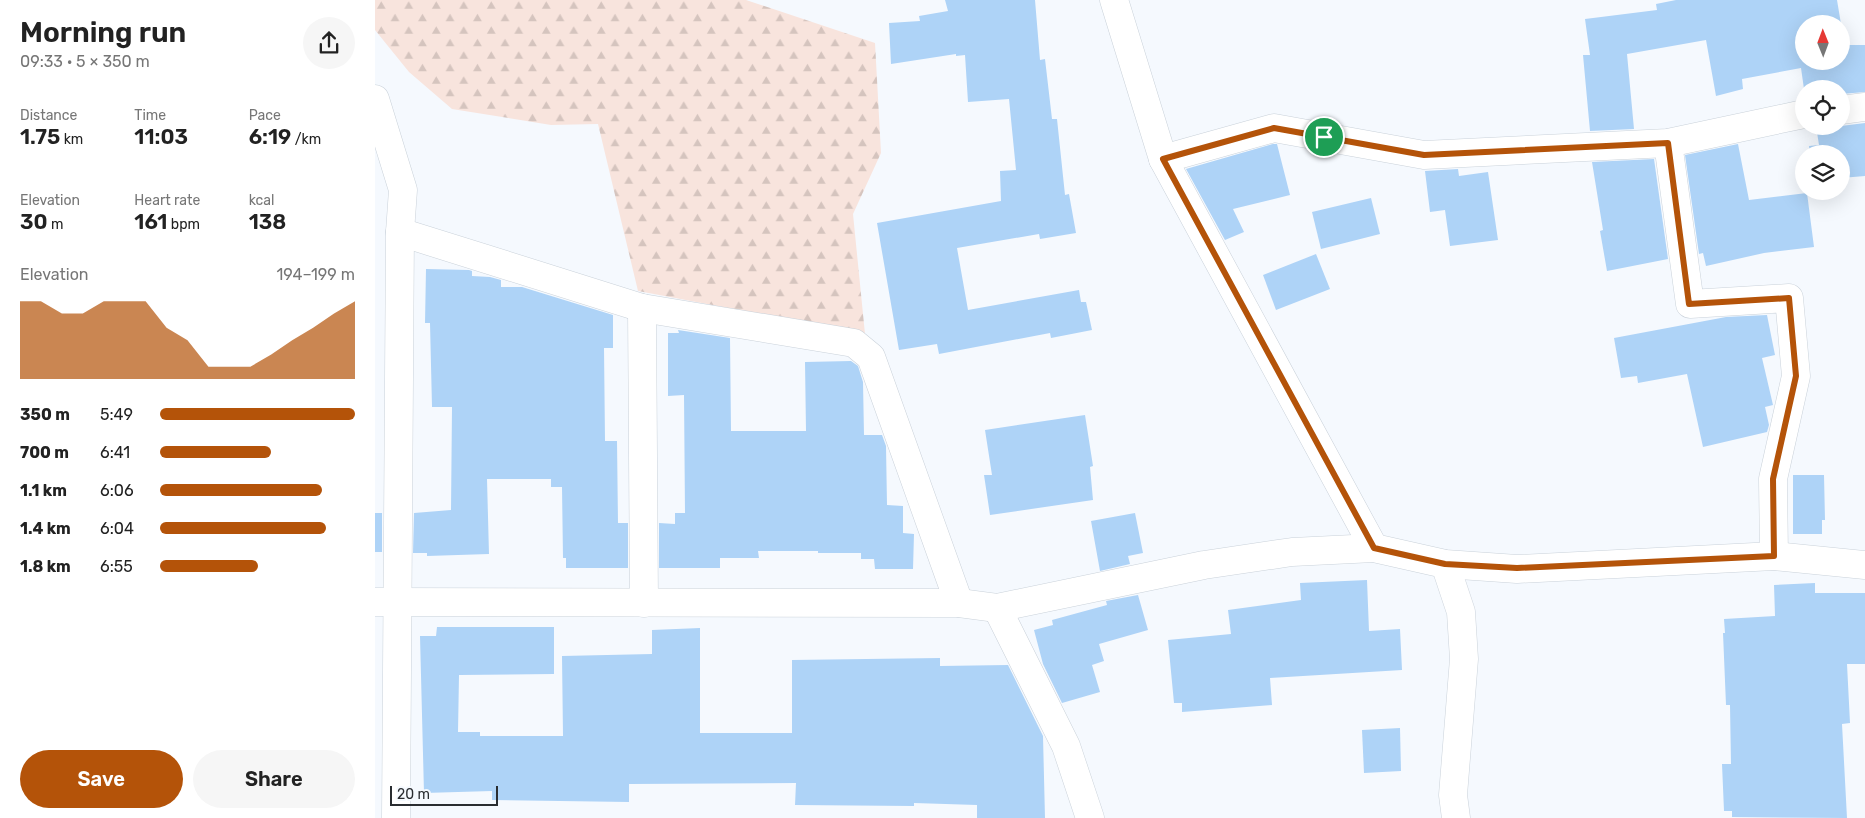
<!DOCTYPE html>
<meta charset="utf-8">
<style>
:root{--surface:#fff;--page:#f6f6f6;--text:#222;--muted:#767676;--accent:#b45309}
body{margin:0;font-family:Rubik,sans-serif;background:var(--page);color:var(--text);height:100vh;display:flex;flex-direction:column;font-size:19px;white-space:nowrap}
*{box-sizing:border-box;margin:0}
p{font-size:16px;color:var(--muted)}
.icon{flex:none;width:28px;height:28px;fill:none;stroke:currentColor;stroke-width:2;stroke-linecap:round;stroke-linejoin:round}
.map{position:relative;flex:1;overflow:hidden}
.drawer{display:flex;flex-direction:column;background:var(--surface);width:375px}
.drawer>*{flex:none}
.needle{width:32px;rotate:359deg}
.tools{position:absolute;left:1420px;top:15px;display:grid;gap:10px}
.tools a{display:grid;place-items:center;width:55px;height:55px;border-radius:50%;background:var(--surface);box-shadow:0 5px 20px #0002;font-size:25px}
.scale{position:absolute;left:15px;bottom:12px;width:108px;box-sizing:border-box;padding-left:5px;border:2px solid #2a2d31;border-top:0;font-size:14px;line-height:18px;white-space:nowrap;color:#2a2d31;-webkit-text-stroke:4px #f5f9fe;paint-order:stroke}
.pin{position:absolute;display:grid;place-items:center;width:42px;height:42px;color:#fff;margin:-21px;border:2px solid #fff;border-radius:50%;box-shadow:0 1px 5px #0007}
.round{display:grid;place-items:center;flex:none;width:52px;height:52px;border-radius:26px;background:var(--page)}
.summary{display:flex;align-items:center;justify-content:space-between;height:85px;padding:0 20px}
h1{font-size:28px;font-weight:600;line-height:38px}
.stats{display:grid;grid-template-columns:repeat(3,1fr);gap:8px;height:85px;padding:5px 20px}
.stats div{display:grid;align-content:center}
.stats b{font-size:21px;font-weight:600}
.stats small{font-size:14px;font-weight:400}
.stats p{font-size:14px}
.chart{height:140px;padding:10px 20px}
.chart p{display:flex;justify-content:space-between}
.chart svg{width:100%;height:90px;margin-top:5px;fill:var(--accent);opacity:.7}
.action{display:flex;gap:10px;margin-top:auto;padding:10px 20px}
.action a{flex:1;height:58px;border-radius:30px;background:var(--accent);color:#fff;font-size:20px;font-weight:600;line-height:58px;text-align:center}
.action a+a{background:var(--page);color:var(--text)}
ul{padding:0 20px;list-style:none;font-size:16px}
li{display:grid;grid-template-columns:80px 60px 1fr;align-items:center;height:38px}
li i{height:12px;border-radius:6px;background:var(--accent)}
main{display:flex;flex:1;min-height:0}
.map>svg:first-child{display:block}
.forest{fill:url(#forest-firs)}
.building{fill:#aed3f7}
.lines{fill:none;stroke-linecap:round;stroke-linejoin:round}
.minor-casing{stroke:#cad2da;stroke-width:29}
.minor{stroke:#fff;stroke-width:28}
.route-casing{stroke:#fff;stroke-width:10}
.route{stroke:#b45309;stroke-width:6}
</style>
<main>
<section class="drawer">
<div class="summary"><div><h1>Morning run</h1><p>09:33 · 5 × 350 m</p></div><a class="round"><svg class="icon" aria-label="share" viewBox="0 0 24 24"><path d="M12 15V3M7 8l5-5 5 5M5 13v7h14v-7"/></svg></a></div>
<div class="stats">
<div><p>Distance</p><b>1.75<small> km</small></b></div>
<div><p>Time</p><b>11:03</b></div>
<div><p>Pace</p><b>6:19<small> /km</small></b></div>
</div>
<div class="stats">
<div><p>Elevation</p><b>30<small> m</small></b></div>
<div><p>Heart rate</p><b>161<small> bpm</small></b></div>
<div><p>kcal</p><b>138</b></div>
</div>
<div class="chart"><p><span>Elevation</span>194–199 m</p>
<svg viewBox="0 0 160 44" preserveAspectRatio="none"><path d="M0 44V6L10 6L20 12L30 12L40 6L50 6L60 6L70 19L80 25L90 38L100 38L110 38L120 32L130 25L140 19L150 12L160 6V44z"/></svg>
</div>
<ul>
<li><b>350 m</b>5:49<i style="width:100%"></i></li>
<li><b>700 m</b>6:41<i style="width:57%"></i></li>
<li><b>1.1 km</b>6:06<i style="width:83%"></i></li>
<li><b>1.4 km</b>6:04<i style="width:85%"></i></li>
<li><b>1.8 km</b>6:55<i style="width:50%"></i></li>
</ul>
<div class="action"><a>Save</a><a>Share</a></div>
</section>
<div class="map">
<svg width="1490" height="818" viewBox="0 0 1490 818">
<defs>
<pattern id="forest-firs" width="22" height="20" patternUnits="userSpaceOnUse" patternTransform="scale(1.25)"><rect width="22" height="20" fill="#f8e4dd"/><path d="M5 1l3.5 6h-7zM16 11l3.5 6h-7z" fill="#d5c4be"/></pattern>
</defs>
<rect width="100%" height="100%" fill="#f5f9fe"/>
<polygon class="forest" points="0,0 371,0 500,43 506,153 478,214 490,334 263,291 223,124 176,125 77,109 34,72 0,30"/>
<g class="building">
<polygon points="570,0 660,0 665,60 670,59 677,119 682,119 690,195 694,194 701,233 665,239 664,234 582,248 593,310 704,290 706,302 711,302 717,330 676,338 675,333 564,354 562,344 524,350 502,223 626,201 625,171 641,170 634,99 593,102 590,55 581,56 581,54 516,64 514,23 545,21 544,16 573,11"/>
<polygon points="1301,0 1462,0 1466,24 1429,24 1429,61 1466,61 1466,28 1469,45 1490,45 1490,92 1466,94 1466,89 1429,89 1426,68 1367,79 1368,89 1341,96 1331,40 1252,54 1259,129 1215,131 1208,55 1215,55 1210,19 1282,10 1281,4"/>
<polygon points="1490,123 1490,176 1466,178 1466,154 1435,154 1434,146 1444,145 1441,126 1466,126"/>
<polygon points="898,144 902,144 915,195 858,209 869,232 850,240 811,169"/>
<polygon points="1363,144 1374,200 1432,193 1439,247 1389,253 1331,266 1328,253 1324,254 1310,155"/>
<polygon points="1279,159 1293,259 1232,271 1225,231 1228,230 1217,162"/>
<polygon points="1083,169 1084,176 1113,172 1123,240 1075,246 1070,210 1055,212 1050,171"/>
<polygon points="996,198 1005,234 946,249 937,212"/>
<polygon points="941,254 955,289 901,310 888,275"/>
<polygon points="51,269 94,270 97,271 97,276 115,277 126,280 126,287 147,287 238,315 238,348 229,348 230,441 242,441 243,523 253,523 253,568 191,568 191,558 188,558 187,487 176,487 176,479 112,479 114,554 52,556 52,553 38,553 39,513 76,510 77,407 57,407 55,323 50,323"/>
<polygon points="1392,315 1400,355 1387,358 1398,405 1390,407 1394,425 1392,432 1328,447 1312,374 1263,383 1262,376 1246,378 1239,338 1351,317"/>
<polygon points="303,330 355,338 356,431 431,431 430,362 476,361 483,366 488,382 489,435 507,435 511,446 512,505 528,506 528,533 539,534 538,569 500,569 499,559 486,559 486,553 443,553 443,551 383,551 384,558 345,558 345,568 284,568 284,523 300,524 300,513 310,513 309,395 293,396 293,333 304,333"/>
<polygon points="710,415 718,466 715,467 718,500 615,515 609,475 617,475 610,430"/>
<polygon points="1418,475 1449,475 1450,520 1447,520 1447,534 1418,534"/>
<rect x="0" y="513" width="7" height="39"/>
<polygon points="760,513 768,553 753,556 755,564 725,571 716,521"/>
<polygon points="992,580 994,631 1025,629 1027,670 895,678 897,705 807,712 807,703 799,703 793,640 856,634 853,610 926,600 925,583"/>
<polygon points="1440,583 1440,593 1490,593 1490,664 1472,664 1475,723 1467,724 1472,818 1357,817 1357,811 1349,811 1347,764 1356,764 1355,705 1351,705 1348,633 1350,633 1349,619 1400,616 1399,585"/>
<polygon points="763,595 773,630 724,644 729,661 717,665 725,692 687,703 668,664 659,630 678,625 677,620 732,605 731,601"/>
<polygon points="62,627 179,627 179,674 84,675 83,732 105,732 105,736 188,736 187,656 277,654 277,630 325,628 325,733 417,733 417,660 565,658 565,666 633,665 668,736 670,818 602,818 602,805 539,803 539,806 420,805 421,783 254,784 254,802 117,800 117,791 49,793 45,636 61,636"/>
<polygon points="1025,728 1026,771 989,773 987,730"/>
</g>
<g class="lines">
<defs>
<g id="minor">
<polyline points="739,0 788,159 999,548"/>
<polyline points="0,99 28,190 25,232 21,818"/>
<polyline points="1466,110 1490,107"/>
<polyline points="1293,143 1315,304 1414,298 1421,376 1398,479 1399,556"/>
<polyline points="788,159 899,128 1049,155 1293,143 1429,114"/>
<polyline points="25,232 267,308 479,343 496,357 584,603"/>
<polyline points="267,308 269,603"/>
<polyline points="1070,564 1086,612 1089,659 1078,795 1081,818"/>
<polyline points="0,602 584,603 622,608 829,565 917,552 999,548 1070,564 1142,569 1399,556 1490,565"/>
<polyline points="622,608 691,746 715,818"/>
</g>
</defs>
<use href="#minor" class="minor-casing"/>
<use href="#minor" class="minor"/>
</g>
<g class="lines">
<defs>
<polygon id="route" points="899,128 1049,155 1293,143 1314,304 1414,298 1421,376 1398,479 1399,556 1142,568 1070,564 999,548 788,159"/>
</defs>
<use href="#route" class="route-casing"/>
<use href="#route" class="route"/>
</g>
</svg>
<div class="tools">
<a><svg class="needle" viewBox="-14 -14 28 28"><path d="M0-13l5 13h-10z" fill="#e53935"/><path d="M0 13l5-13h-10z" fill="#767676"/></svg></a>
<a><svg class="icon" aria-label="locate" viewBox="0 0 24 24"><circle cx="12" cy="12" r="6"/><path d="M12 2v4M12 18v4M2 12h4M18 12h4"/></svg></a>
<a><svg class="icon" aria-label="layers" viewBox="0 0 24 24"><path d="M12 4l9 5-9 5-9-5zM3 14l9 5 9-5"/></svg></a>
</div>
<div class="scale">20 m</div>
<div class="pin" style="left:949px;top:137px;background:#1e9e55"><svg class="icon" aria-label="arrive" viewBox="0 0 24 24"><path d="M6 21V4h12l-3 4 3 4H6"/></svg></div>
</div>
</main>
